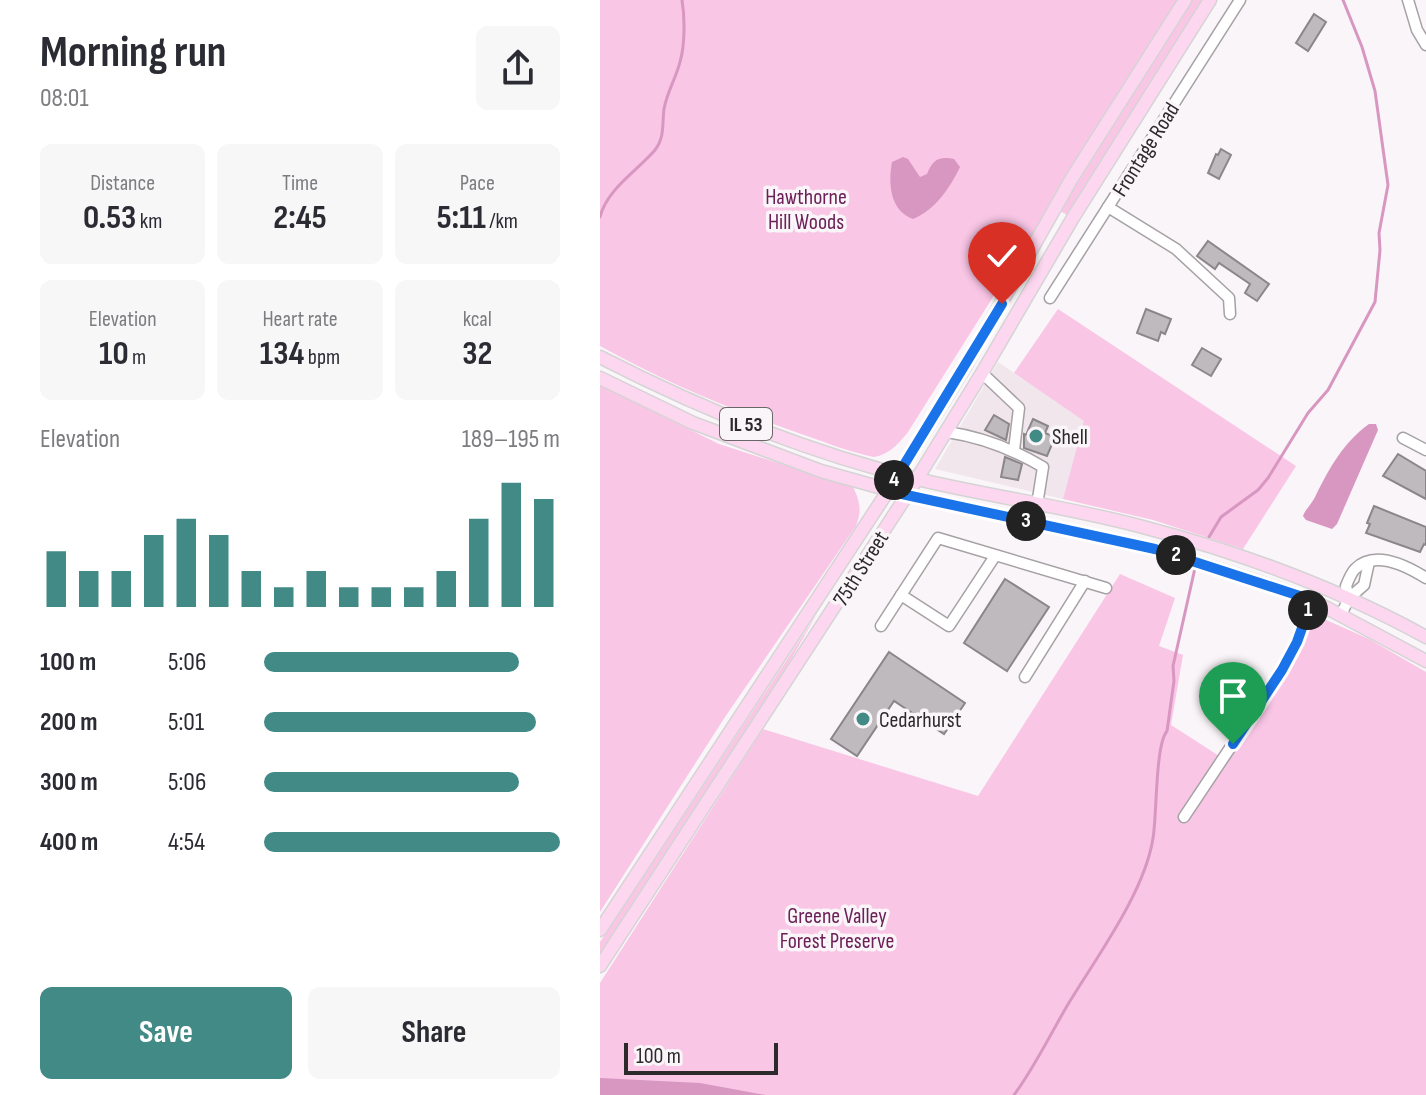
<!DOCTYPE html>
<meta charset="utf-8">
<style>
:root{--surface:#fff;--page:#f7f7f7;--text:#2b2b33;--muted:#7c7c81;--accent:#428a86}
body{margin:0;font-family:"Sofia Sans Condensed",sans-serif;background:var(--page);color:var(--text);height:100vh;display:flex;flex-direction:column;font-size:30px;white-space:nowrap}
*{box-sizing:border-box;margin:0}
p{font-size:26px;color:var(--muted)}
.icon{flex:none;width:44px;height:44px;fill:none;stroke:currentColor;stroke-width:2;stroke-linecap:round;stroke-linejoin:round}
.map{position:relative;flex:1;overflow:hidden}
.drawer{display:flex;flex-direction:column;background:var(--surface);width:600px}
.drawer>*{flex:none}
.scale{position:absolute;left:24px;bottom:20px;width:154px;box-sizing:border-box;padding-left:8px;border:4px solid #2c2a2b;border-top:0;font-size:22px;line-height:28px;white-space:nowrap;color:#2c2a2b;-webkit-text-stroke:6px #faf5f8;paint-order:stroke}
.pin{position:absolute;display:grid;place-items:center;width:68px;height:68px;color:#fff;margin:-82px -34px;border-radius:50% 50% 50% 0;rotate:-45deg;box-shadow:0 0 8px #0007}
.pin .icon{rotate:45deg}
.km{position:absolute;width:40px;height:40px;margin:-20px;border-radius:50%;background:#222;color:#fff;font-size:22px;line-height:40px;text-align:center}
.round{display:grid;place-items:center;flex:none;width:84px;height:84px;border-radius:12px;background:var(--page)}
.headline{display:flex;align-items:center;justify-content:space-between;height:136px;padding:0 40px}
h1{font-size:44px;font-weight:700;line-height:60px}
.stats{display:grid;grid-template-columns:repeat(3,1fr);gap:12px;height:136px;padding:8px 40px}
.stats div{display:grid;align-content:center;border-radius:12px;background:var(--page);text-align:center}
.stats b{font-size:34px;font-weight:700}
.stats small{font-size:22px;font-weight:400}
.stats p{font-size:22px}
.chart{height:224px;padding:16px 40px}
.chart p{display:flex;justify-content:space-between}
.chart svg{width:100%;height:144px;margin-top:8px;stroke:var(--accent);stroke-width:6}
.action{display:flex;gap:16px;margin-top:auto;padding:16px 40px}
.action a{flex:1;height:92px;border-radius:12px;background:var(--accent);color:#fff;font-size:32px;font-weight:700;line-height:92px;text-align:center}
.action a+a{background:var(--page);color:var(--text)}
ul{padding:0 40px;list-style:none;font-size:26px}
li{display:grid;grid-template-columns:128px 96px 1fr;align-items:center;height:60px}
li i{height:20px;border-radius:10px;background:var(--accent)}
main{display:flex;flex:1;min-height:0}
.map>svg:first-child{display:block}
.built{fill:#f2e6ed}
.green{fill:#f9c6e6}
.water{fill:#d897c1}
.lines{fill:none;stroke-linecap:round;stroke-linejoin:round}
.stream{stroke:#d897c1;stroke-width:3}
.building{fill:#bfbabd;stroke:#8b8689;stroke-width:2}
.minor-casing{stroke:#a6a1a4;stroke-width:13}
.major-casing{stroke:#d5d4d5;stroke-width:15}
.minor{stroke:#fff;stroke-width:10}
.major{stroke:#fdd7ef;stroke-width:12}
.route-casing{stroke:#fff;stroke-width:16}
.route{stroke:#1a73e8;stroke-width:10}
.poi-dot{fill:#428a86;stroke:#faf5f8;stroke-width:3}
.labels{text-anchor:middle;stroke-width:7;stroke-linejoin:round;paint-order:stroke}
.shield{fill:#faf5f8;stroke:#6a6768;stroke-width:2}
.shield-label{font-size:20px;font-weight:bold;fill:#2c2a2b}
.street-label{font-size:22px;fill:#2c2a2b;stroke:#faf5f8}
.park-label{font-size:22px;fill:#6c2057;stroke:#faf5f8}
.poi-label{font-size:22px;fill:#2c2a2b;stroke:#faf5f8;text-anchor:start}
</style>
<main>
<section class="drawer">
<div class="headline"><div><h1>Morning run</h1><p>08:01</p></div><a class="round"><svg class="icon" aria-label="share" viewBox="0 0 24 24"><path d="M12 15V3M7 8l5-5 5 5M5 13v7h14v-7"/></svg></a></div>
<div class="stats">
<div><p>Distance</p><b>0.53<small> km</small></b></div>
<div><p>Time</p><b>2:45</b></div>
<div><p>Pace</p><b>5:11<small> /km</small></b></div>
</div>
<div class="stats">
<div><p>Elevation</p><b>10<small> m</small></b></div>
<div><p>Heart rate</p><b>134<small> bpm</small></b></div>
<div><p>kcal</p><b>32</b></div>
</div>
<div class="chart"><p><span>Elevation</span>189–195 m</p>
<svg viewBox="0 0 160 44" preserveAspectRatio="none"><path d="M5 44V27M15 44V33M25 44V33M35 44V22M45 44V17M55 44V22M65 44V33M75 44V38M85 44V33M95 44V38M105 44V38M115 44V38M125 44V33M135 44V17M145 44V6M155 44V11"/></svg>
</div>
<ul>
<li><b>100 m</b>5:06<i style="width:86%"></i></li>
<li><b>200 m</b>5:01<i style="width:92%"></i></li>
<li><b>300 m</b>5:06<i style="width:86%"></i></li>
<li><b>400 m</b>4:54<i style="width:100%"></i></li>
</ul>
<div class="action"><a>Save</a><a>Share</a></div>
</section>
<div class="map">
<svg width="826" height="1095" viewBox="0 0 826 1095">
<rect width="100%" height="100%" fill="#faf5f8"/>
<polygon class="built" points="398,362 485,421 463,499 335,469"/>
<g class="green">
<path d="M0 0H580L308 432C299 443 289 455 274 457 250 452 227 443 204 435 133 411 65 382 0 346Z"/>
<polygon points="592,0 603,0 467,215 460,211"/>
<polygon points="458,309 696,466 643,549 553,520 463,499 484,421 414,373"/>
<path d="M0 385 119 444 253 487C260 501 262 511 256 526L125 717 0 912Z"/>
<polygon points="520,574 575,598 559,646 583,655 571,725 627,761 699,654 715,615 769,639 826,672 826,1095 0,1095 0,983 163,729 378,796"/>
<polygon points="217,614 171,694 0,953 0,942"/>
</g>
<g class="water">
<path d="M303 157 308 159 320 177 327 174C333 160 338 156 354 159L360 167C350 188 335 210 313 219 290 211 288 183 292 162Z"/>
<path d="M769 424H776L778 430 737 524 732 529 706 520 703 516C706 508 713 503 716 495 730 467 743 443 769 424Z"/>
<polygon points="0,1078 100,1083 166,1095 0,1095"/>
</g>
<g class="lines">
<g class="stream">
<path d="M0 217C7 189 37 171 55 150 65 137 62 124 64 109 67 92 76 78 80 62 85 45 85 18 82 0"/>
<polyline points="609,537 621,517 658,490 668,478 708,413 728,390 775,302 780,250 779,233 788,185 775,91 762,47 743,0"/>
<path d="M414 1095C434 1068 450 1035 467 1006 496 958 545 892 553 838 557 817 555 745 567 731L574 681 573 666 595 568"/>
</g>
</g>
<g class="building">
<polygon points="714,14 726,22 708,51 696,43"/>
<polygon points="621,149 631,155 619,179 608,173 616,154 618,155"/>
<polygon points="608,241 669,284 657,301 645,293 650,284 619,263 615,269 597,256"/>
<polygon points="546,309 571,319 565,334 561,332 558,341 537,333"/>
<polygon points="602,348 621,359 611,376 592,365"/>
<polygon points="394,415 409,424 406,440 385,430"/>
<polygon points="433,419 448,426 445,433 455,437 447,456 424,448 424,434 426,435"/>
<polygon points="798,454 826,471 826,499 783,476"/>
<polygon points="405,457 422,464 418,480 401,477"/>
<polygon points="774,506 826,527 826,545 824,544 820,552 766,533 770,524 767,523"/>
<polygon points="405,579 449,607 407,671 364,643"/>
<polygon points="289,652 365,703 344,734 294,701 257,756 231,739"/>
</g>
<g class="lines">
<defs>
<g id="minor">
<polyline points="808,0 817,30 826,45"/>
<polyline points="508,207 576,249 629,298 630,314"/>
<polyline points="450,298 640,0"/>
<polyline points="382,373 419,408 414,450"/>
<path d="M347 432C382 437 411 448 443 467L437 505"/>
<polyline points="803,438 826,450"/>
<polyline points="301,595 349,626 395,556"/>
<path d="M749 598 746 586C748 581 751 573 755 569 775 549 807 566 826 578"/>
<polyline points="741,615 749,598 764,585 769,562"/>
<polyline points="281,626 338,538 506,588"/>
<polyline points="425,677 485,581"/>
<polyline points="584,817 682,670 697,642 712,600"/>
</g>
<g id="major">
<path d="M0 357C101 409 206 452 317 479 392 497 469 507 543 527 642 553 737 588 826 637"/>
<polyline points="0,378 93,423 221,471 307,495 555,549 659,582 712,600 826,661"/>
<polyline points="0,930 288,491 365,367 472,178 585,0"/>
<polyline points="0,966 307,495 382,373 474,216 610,0"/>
</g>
</defs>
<use href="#minor" class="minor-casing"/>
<use href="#major" class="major-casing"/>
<use href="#minor" class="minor"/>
<use href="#major" class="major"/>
</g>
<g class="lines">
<defs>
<polyline id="route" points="402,304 288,491 555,549 712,600 697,642 682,670 633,744"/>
</defs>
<use href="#route" class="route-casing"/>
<use href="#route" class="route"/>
</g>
<g class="poi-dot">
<circle cx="436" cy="436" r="8"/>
<circle cx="263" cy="719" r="8"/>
</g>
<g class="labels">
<rect class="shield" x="120" y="408" width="52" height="32" rx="6"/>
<g class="shield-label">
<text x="146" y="431">IL 53</text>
</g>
<g class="street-label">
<text transform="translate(545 149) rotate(-58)" y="8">Frontage Road</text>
<text transform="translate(260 568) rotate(-58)" y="8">75th Street</text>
</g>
<g class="park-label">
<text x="206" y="204">Hawthorne<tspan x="206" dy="25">Hill Woods</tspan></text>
<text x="237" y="923">Greene Valley<tspan x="237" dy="25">Forest Preserve</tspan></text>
</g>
<g class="poi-label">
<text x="452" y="444">Shell</text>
<text x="279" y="727">Cedarhurst</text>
</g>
</g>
</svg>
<div class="scale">100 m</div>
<div class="pin" style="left:633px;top:744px;background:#1e9e55"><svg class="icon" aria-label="arrive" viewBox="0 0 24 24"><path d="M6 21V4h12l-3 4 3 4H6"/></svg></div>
<div class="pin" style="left:402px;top:304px;background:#d93025"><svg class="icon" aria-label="check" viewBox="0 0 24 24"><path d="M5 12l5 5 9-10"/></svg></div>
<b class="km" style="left:708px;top:610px">1</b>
<b class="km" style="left:576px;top:555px">2</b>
<b class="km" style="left:426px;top:521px">3</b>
<b class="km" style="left:294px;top:480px">4</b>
</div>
</main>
